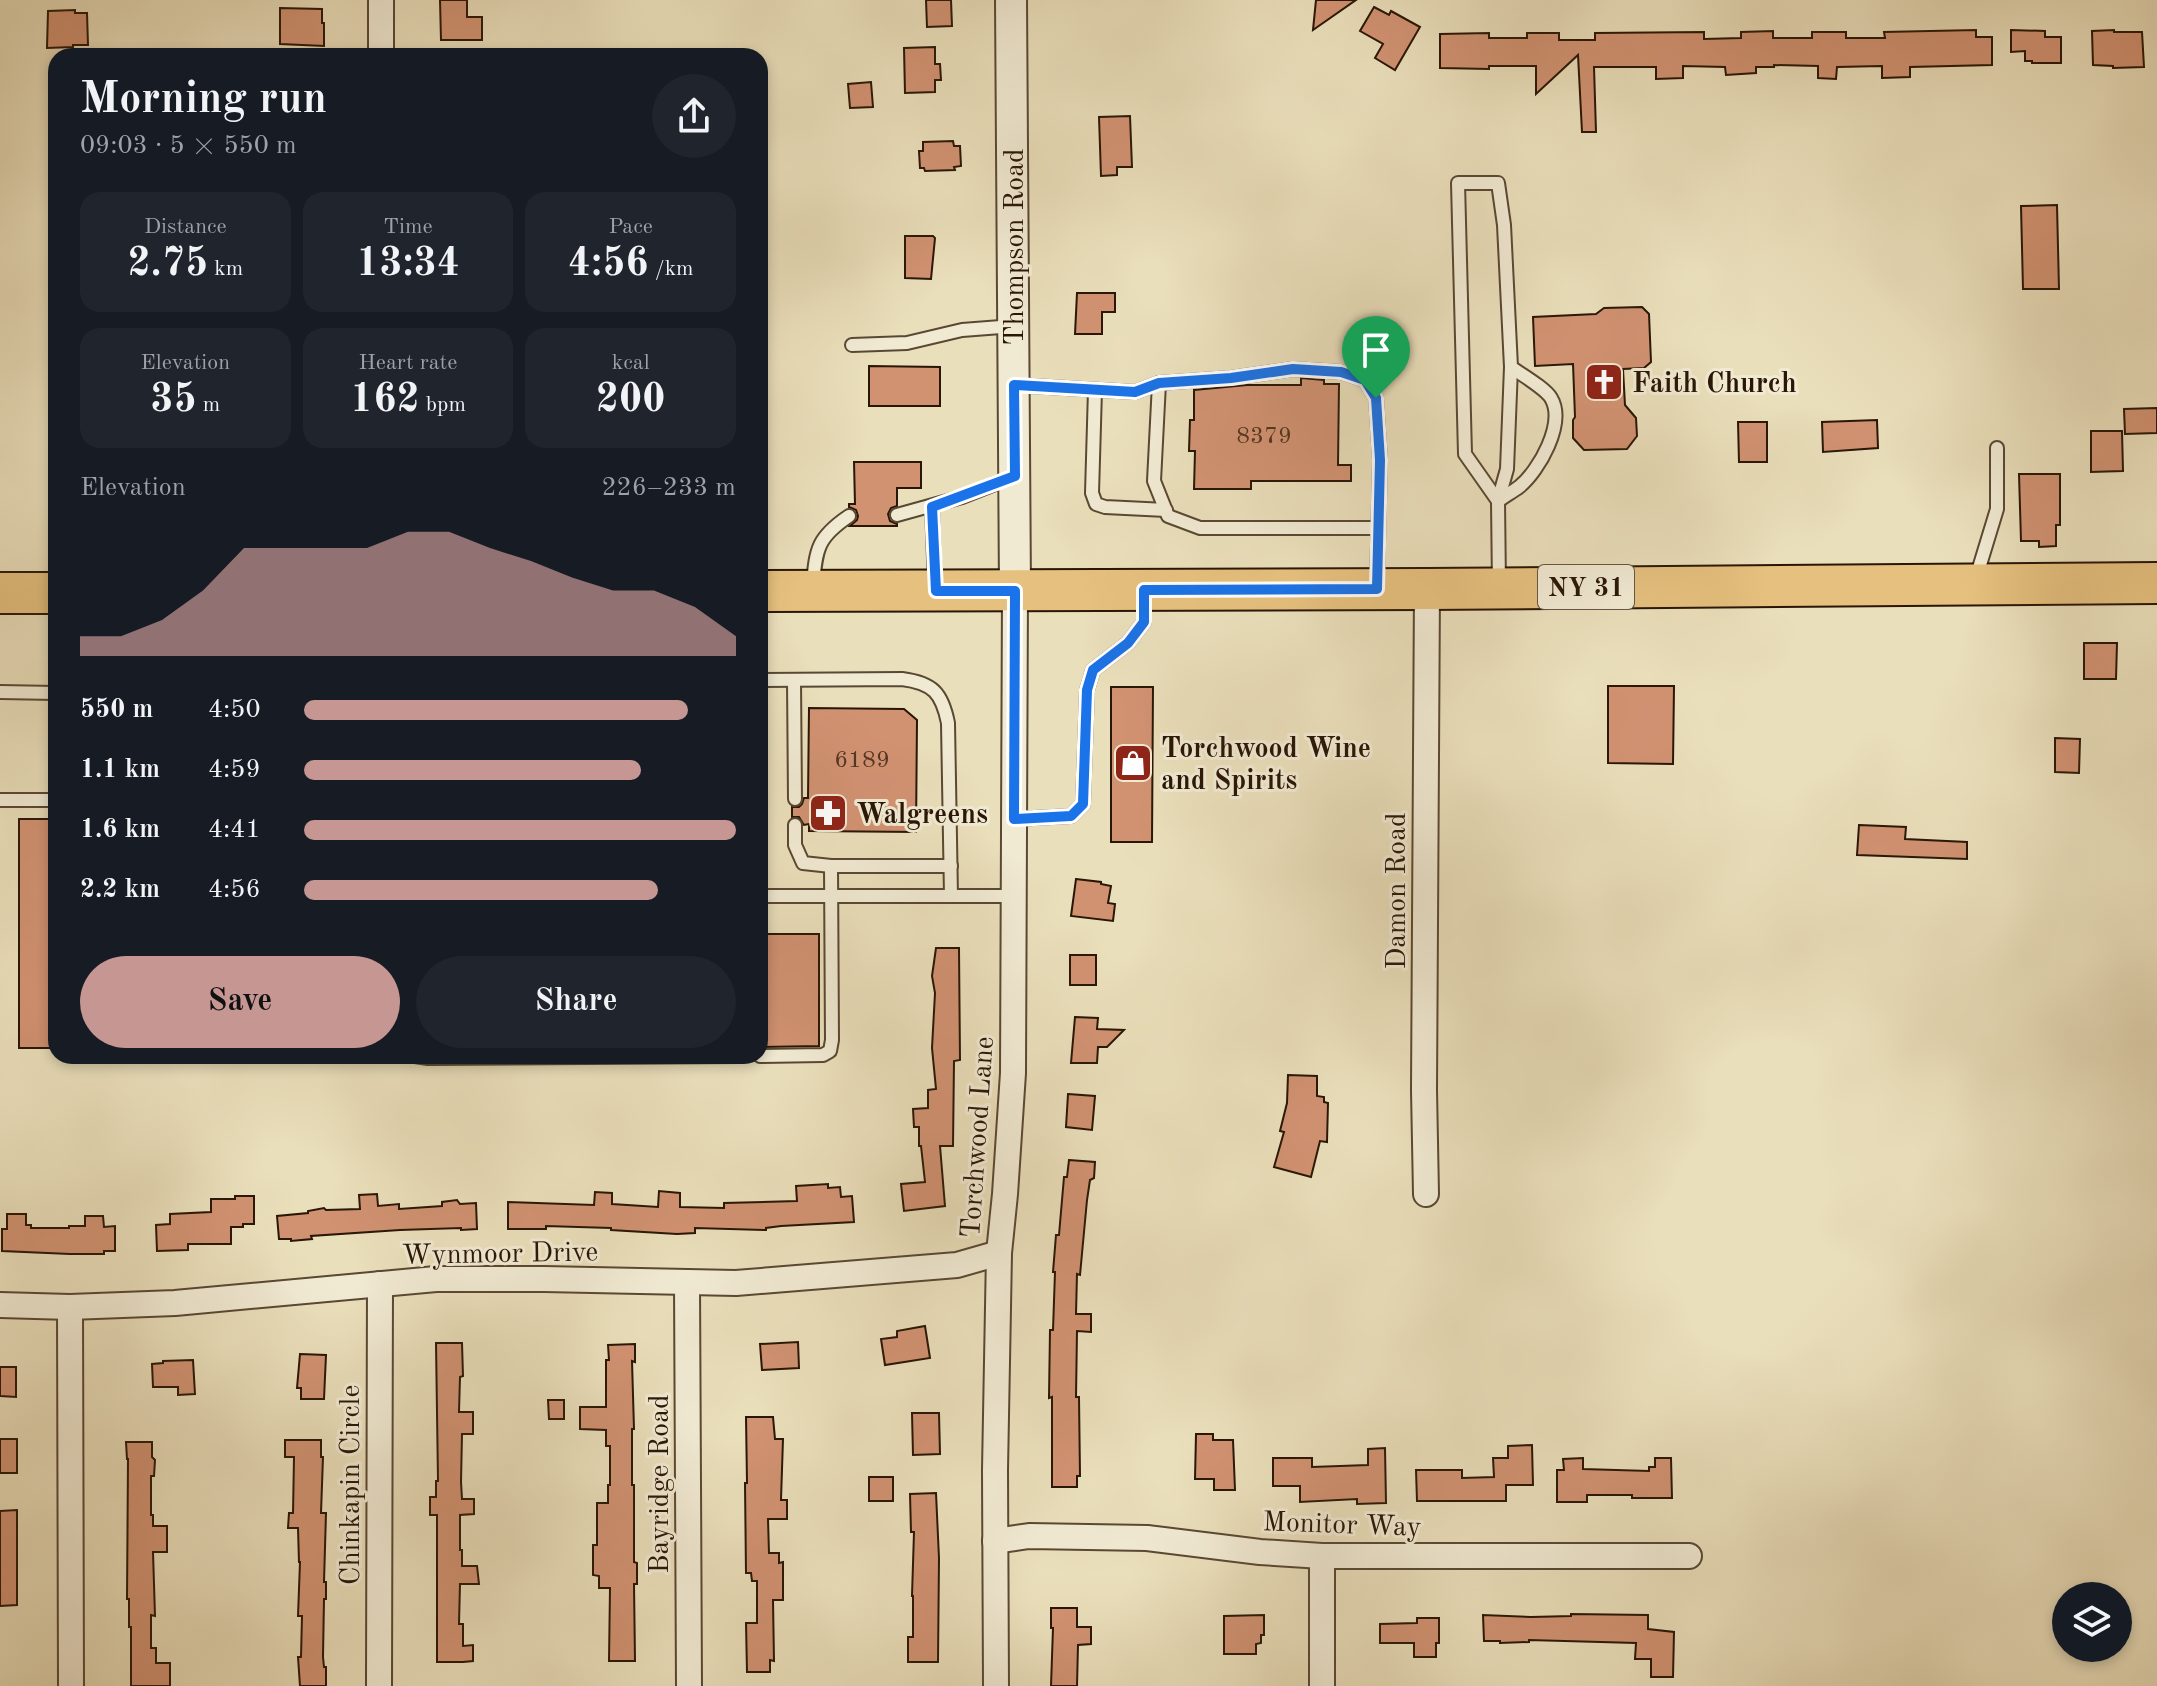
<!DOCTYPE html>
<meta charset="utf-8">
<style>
:root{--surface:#171b24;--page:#20242c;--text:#f1f3f6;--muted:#9ea1a6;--accent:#c59692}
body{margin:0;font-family:"Old Standard TT",serif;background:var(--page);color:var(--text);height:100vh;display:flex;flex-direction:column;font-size:30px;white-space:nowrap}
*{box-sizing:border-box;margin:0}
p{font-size:26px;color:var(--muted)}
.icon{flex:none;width:44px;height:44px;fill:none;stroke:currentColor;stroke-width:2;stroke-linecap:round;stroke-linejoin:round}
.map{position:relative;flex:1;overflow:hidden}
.sheet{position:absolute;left:48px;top:48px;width:720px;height:1016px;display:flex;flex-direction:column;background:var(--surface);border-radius:24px;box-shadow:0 4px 12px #0003}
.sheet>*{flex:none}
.fabs{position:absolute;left:2052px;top:1582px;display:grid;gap:16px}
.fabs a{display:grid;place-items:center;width:80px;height:80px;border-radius:50%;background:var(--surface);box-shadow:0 4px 12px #0003;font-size:40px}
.pin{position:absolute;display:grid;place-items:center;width:68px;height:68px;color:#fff;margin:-82px -34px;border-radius:50% 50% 50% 0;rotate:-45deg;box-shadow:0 0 8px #0007}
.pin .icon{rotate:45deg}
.round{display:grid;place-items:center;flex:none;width:84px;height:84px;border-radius:42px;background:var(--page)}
.head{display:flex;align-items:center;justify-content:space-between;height:136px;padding:0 32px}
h1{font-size:44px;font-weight:700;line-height:60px}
.figures{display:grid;grid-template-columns:repeat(3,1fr);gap:12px;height:136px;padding:8px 32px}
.figures div{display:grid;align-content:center;border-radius:20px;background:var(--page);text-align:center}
.figures b{font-size:40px;font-weight:700}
.figures small{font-size:22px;font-weight:400}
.figures p{font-size:22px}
.chart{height:224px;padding:16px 32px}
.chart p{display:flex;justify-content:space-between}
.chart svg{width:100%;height:144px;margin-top:8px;fill:var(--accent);opacity:.7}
.primary-button{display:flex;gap:16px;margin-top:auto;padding:16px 32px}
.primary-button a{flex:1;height:92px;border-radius:48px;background:var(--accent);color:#111;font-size:32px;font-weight:700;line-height:92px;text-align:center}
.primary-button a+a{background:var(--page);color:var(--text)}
ul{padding:0 32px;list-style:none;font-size:26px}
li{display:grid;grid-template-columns:128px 96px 1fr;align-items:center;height:60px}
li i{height:20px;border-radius:10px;background:var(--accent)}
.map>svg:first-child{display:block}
.building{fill:#d19272;stroke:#291606;stroke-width:2}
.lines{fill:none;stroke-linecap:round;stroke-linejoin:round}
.service-casing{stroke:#594833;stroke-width:16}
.minor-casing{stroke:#594833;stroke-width:28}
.tertiary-casing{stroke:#594833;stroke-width:34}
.primary-casing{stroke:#291606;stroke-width:44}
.service{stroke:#f1ead3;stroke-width:12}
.minor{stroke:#f1ead3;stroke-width:24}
.tertiary{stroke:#f1ead3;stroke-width:30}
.primary{stroke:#e5c07e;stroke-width:40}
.route-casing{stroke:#fff;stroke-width:16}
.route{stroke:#1a73e8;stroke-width:10}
.labels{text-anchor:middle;stroke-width:6;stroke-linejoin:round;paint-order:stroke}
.number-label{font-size:24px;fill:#533521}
.shield{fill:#f1ead3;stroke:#655644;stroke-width:2}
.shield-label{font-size:26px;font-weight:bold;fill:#291606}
.street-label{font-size:28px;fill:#291606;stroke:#f1ead3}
.poi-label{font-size:28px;font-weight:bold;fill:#291606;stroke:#f1ead3;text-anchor:start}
</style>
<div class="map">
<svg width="2157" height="1686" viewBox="0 0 2157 1686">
<rect width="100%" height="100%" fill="#eadfbb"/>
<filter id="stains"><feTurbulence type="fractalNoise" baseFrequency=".0025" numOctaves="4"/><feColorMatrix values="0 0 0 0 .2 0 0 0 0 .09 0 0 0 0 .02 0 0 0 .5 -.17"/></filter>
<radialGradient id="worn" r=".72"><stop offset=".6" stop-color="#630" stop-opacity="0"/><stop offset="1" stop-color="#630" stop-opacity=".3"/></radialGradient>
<g class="building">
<polygon points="440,0 467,0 467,17 482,17 482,40 441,40"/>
<polygon points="926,0 951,0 952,26 927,27"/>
<polygon points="1316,0 1356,0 1313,30"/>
<polygon points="1374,7 1389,15 1391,11 1420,27 1395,70 1375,58 1383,44 1360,31"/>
<polygon points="280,8 322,9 322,23 324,23 324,46 280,44"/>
<polygon points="75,10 75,13 87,13 88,45 73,45 73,47 47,48 48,11"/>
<polygon points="1976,30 1976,37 1992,37 1992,65 1910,67 1910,77 1882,78 1882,66 1837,67 1836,79 1818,78 1818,66 1774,65 1774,67 1756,67 1756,73 1726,75 1725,67 1683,66 1683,78 1656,79 1656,67 1594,67 1596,132 1582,132 1578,55 1536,94 1536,66 1489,66 1489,69 1440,68 1440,34 1489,33 1489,38 1527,38 1527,33 1559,33 1559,40 1595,40 1595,33 1704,32 1704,39 1741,38 1741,32 1773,31 1773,38 1812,38 1812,32 1846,32 1846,38 1885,38 1884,32"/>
<polygon points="2011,30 2045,31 2045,37 2061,37 2061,63 2032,63 2032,61 2025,61 2025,51 2011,52"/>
<polygon points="2114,30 2114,32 2142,32 2144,67 2113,68 2113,66 2093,65 2092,31"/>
<polygon points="935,47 935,64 940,64 941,80 935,80 935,92 905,93 904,48"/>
<polygon points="871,82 873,107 850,108 848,84"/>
<polygon points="1130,116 1132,167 1117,167 1117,175 1101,176 1099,117"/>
<polygon points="953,141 954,146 960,146 961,166 954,167 955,170 925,171 924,168 920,168 919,151 923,151 923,142"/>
<polygon points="2057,205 2059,289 2023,289 2021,206"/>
<polygon points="905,236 933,236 935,238 931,279 905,278"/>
<polygon points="1077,293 1115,293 1115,312 1102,312 1102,334 1075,334"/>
<polygon points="1642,307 1649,314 1651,362 1644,368 1623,369 1625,405 1636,418 1637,436 1627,449 1584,450 1573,438 1573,420 1575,417 1573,364 1535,366 1533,317 1596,314 1604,308"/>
<polygon points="869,366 940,367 940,406 869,406"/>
<polygon points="1301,378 1324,380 1324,384 1339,384 1338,465 1351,465 1351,481 1251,481 1251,489 1194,489 1195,451 1189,451 1190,420 1194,420 1194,390 1247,385 1301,385"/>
<polygon points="2157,408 2157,433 2125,434 2124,409"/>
<polygon points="1877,420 1878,448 1823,452 1822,422"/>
<polygon points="1738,422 1767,422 1767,462 1739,462"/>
<polygon points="2091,431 2122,431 2123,471 2091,472"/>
<polygon points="854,462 921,462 921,488 897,488 897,506 891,508 888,514 890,521 897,524 897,526 850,526 857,520 858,516 856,510 849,507 849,504 855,504"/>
<polygon points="2019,474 2060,474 2060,525 2056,525 2056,546 2039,547 2039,541 2021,541"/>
<polygon points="2084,643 2117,643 2116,679 2084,679"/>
<polygon points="1608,686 1674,686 1673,764 1608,763"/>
<polygon points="1111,687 1153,687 1152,842 1111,842"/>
<polygon points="809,708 904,709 917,720 916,832 809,831 809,824 804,825 799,817 792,817 792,807 799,807 802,804 804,798 808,798"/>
<polygon points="2055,738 2080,739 2079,773 2055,772"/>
<rect x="19" y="819" width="37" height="229"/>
<polygon points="1859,825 1906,827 1905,839 1967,842 1967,859 1857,855"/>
<polygon points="1076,879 1101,882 1101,884 1111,886 1108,903 1115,904 1113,921 1071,916"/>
<polygon points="760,934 819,934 819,1046 760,1047"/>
<polygon points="936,948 959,948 960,1060 954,1061 953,1146 940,1146 945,1206 904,1211 901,1184 925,1182 921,1146 919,1146 919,1127 914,1127 913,1109 928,1108 928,1090 936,1089 932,1048 935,993 932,976"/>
<rect x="1070" y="955" width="26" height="30"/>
<polygon points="1075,1017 1098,1018 1097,1029 1124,1030 1107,1047 1098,1047 1097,1063 1071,1063"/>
<polygon points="1288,1075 1317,1076 1317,1096 1324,1097 1324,1102 1328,1103 1327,1142 1320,1141 1311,1177 1274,1167 1284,1132 1280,1131 1287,1103"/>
<polygon points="1068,1094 1095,1096 1092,1130 1066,1127"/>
<polygon points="1069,1160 1095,1162 1094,1178 1090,1180 1087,1200 1080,1275 1077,1274 1076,1314 1091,1314 1091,1332 1077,1331 1076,1397 1079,1397 1080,1476 1077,1476 1077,1487 1052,1487 1052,1397 1049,1398 1050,1330 1053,1330 1055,1272 1053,1272 1056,1235 1059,1235 1064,1177 1067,1177"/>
<polygon points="828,1184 828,1188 840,1187 841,1197 852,1196 854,1222 781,1226 766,1228 766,1230 695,1228 695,1233 677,1234 611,1230 611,1228 546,1226 546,1229 508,1229 508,1202 594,1205 595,1192 612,1193 612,1204 658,1207 659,1191 680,1193 680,1207 724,1208 724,1203 797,1201 796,1186"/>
<polygon points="377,1194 378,1206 399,1204 399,1209 442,1206 442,1202 457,1200 460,1204 476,1203 477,1229 461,1230 461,1228 400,1230 311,1236 312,1239 291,1241 291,1239 279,1239 277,1216 308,1213 308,1211 324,1208 326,1210 360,1209 359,1195"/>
<polygon points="235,1196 254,1196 254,1224 243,1224 243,1227 231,1227 231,1244 188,1244 188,1250 157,1251 156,1225 170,1224 170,1214 211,1212 211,1199 235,1199"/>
<polygon points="7,1214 26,1214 26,1225 31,1225 31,1228 69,1228 69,1226 85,1226 85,1216 103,1216 104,1227 115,1226 115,1251 104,1251 104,1254 70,1254 2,1251 2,1229 7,1229"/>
<polygon points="925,1326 930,1358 885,1365 881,1339 897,1337 897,1331"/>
<polygon points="798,1342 799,1368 762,1370 760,1344"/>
<polygon points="436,1343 462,1343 463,1376 460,1377 459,1412 473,1412 473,1434 462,1434 461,1482 462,1499 474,1499 474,1514 460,1515 460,1550 462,1550 462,1566 477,1566 479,1584 460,1584 459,1624 463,1624 463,1646 473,1645 473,1661 463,1662 437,1662 437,1515 430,1515 430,1497 436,1497 436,1481 438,1481"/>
<polygon points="635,1344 635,1362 632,1361 634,1429 632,1429 632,1485 634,1485 634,1562 637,1563 637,1584 634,1584 635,1661 609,1661 610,1588 599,1588 599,1576 593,1575 593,1545 597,1545 597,1503 608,1503 608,1485 610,1485 610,1446 606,1446 606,1430 580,1429 580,1407 606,1407 606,1360 609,1360 608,1345"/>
<polygon points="300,1354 326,1355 324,1399 301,1399 301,1388 297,1388"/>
<polygon points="193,1360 195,1394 178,1395 178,1387 153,1387 152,1364 163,1363 163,1361"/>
<polygon points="0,1367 16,1367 16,1397 0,1396"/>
<polygon points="548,1400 564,1400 564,1419 549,1419"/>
<polygon points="912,1413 939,1413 940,1454 913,1455"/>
<polygon points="746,1417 773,1417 775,1439 783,1439 781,1500 787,1500 787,1519 768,1519 769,1553 779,1553 779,1563 783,1562 783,1600 773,1600 774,1661 770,1660 770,1672 747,1672 746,1623 757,1623 757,1581 752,1581 751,1573 746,1573 745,1483 747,1483"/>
<polygon points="1196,1434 1213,1434 1213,1440 1233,1440 1235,1490 1214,1490 1214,1479 1195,1479"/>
<rect x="0" y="1439" width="17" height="34"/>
<polygon points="285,1440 321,1440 321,1457 323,1457 321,1513 326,1513 324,1582 326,1582 326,1599 324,1599 323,1657 324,1667 326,1667 326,1686 300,1686 298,1657 301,1657 302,1616 298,1616 300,1562 299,1562 298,1528 288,1528 289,1513 293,1513 294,1457 285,1457"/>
<polygon points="126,1442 152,1442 152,1457 155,1460 154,1476 151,1476 151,1515 153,1515 153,1526 167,1526 167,1552 153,1552 155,1616 151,1615 151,1648 156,1648 156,1663 170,1663 170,1686 131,1686 131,1627 129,1627 129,1599 127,1599 128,1459 127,1459"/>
<polygon points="1532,1445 1533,1485 1506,1485 1506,1501 1417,1501 1416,1470 1462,1470 1462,1478 1494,1477 1493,1458 1508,1458 1508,1446"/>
<polygon points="1385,1448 1386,1503 1357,1504 1357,1499 1300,1502 1300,1486 1273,1486 1273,1458 1312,1458 1312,1467 1368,1465 1368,1449"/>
<polygon points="1583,1458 1583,1469 1649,1471 1649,1467 1655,1467 1655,1458 1671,1458 1672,1498 1632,1498 1632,1495 1587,1495 1587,1502 1557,1502 1557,1470 1564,1470 1563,1459"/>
<rect x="869" y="1477" width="24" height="24"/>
<polygon points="936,1493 939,1558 938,1662 908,1662 908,1637 913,1637 913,1596 912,1596 914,1532 911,1532 910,1494"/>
<polygon points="17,1510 17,1605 0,1606 0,1511"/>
<polygon points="1051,1608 1077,1608 1077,1627 1091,1627 1091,1644 1078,1645 1077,1686 1051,1686 1053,1628 1051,1628"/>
<polygon points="1571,1614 1648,1615 1648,1629 1674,1632 1673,1677 1651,1677 1651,1659 1635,1659 1636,1643 1529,1640 1529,1642 1500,1643 1500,1641 1484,1641 1483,1615 1531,1617 1571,1616"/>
<polygon points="1264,1615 1264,1635 1261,1635 1261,1643 1256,1644 1256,1654 1224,1654 1224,1616"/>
<polygon points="1417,1618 1439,1618 1439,1643 1436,1643 1436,1657 1414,1657 1414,1643 1380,1643 1380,1624 1417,1623"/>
</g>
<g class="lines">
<defs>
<g id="service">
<path d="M1458 183H1498L1504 225 1511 367C1522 375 1545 388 1551 398 1566 423 1539 471 1519 487 1512 492 1505 496 1498 501L1465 454Z"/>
<polyline points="852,345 907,343 962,330 1014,326"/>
<polyline points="1159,383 1154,481 1168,516 1200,528 1378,528"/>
<polyline points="1014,385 1135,392 1159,383 1231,378 1293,369 1341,372 1365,380 1376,398 1380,460 1377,586"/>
<polyline points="1095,390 1092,493 1096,504 1105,507 1166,510"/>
<polyline points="932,507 935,584"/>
<polyline points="897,515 962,497 1015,476"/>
<polyline points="1976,578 1997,509 1997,448"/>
<path d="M813 584C816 548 818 537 849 516"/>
<polyline points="1499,585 1498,501 1507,469 1511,367"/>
<path d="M760 680 902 679C933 683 942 693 948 723L951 896"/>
<polyline points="794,680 795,799"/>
<polyline points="0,692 56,693"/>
<polyline points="0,800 56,800"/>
<polyline points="1014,819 1071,816 1083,804 1087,690 1093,670 1128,643 1144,622 1144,597"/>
<polyline points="795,825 795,845 803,863 831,866"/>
<polyline points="760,896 1014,896"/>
<polyline points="415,1056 428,1058 740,1056"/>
<polyline points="760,1056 823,1055 830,1051 832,1040 831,866 951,866"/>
</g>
<g id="minor">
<polyline points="381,0 381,56"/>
<polyline points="1426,1194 1424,1090 1427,589"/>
<polyline points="687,1283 689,1686"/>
<polyline points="0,1305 70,1307 175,1303 436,1279 544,1279 736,1283 957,1265 999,1253"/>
<polyline points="70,1307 71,1686"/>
<polyline points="995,1541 1029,1536 1147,1538 1260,1552 1322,1556 1689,1556"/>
<polyline points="379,1686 380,1284"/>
<polyline points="996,1686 995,1470 999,1253 1005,1194 1013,1073 1015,591"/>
<polyline points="1322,1686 1322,1556"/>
</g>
<polyline id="tertiary" points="1011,0 1015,591"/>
<g id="primary">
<polyline points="760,591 1427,589 2157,583"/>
<polyline points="0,593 56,593"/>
</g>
</defs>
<use href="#service" class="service-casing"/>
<use href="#minor" class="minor-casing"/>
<use href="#tertiary" class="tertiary-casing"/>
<use href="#primary" class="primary-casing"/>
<use href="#service" class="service"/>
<use href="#minor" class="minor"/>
<use href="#tertiary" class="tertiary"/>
<use href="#primary" class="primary"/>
</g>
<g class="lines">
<defs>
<polygon id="route" points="1293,369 1341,372 1365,380 1376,398 1380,460 1377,589 1144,590 1144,622 1128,643 1093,670 1087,690 1083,804 1071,816 1014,819 1015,591 936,591 932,507 1015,476 1014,385 1135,392 1159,383 1231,378"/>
</defs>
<use href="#route" class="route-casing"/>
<use href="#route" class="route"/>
</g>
<defs>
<symbol id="church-square" viewBox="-11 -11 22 22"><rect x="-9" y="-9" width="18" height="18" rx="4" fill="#8f2418" stroke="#f1ead3"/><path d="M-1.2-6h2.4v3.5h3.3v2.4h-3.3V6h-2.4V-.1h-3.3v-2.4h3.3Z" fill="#fff"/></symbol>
<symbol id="shop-square" viewBox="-11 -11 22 22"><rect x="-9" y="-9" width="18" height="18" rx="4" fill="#8f2418" stroke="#f1ead3"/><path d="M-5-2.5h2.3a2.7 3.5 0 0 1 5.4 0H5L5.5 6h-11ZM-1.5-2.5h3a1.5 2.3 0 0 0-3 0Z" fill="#fff"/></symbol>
<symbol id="pharmacy-square" viewBox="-11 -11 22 22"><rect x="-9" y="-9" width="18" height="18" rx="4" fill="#8f2418" stroke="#f1ead3"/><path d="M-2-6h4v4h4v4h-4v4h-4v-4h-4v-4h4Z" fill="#fff"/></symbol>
</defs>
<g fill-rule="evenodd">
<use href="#church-square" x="1582" y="360" width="44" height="44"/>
<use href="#shop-square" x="1111" y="741" width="44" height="44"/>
<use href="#pharmacy-square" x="806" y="791" width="44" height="44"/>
</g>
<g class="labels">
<g class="number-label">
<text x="1264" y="443">8379</text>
<text x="862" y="767">6189</text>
</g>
<rect class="shield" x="1538" y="565" width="96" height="44" rx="6"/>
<g class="shield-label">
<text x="1586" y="596">NY 31</text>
</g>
<g class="street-label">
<text transform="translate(1013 247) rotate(-90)" y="10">Thompson Road</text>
<text transform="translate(1395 891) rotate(-90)" y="10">Damon Road</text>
<text transform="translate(976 1137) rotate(-86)" y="10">Torchwood Lane</text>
<text transform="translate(500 1252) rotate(-1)" y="10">Wynmoor Drive</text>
<text transform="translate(658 1484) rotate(-90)" y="10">Bayridge Road</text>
<text transform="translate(349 1485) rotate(-90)" y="10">Chinkapin Circle</text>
<text transform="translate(1342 1523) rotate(2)" y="10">Monitor Way</text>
</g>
<g class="poi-label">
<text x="1632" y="392">Faith Church</text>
<text x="1161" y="757">Torchwood Wine<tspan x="1161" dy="32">and Spirits</tspan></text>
<text x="856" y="823">Walgreens</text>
</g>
</g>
<rect width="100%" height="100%" filter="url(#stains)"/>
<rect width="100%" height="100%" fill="url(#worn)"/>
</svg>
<div class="fabs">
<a><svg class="icon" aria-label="layers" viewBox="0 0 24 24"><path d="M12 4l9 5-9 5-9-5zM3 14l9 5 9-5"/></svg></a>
</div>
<div class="pin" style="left:1376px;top:398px;background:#1e9e55"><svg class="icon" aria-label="arrive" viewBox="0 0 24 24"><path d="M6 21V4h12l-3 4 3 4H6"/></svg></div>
<section class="sheet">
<div class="head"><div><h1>Morning run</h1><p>09:03 · 5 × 550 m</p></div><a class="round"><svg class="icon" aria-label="share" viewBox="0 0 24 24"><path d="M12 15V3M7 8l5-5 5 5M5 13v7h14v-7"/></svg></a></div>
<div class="figures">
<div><p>Distance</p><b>2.75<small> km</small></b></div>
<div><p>Time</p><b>13:34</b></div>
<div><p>Pace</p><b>4:56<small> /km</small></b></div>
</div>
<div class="figures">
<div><p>Elevation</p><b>35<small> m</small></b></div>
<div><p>Heart rate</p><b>162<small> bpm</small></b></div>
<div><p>kcal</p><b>200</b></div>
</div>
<div class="chart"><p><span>Elevation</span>226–233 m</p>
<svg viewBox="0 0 160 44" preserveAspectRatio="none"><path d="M0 44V38L10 38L20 33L30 24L40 11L50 11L60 11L70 11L80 6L90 6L100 11L110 15L120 20L130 24L140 24L150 29L160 38V44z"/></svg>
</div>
<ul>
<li><b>550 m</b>4:50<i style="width:89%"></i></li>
<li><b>1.1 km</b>4:59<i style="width:78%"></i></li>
<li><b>1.6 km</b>4:41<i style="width:100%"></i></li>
<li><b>2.2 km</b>4:56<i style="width:82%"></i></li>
</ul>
<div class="primary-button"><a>Save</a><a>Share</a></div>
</section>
</div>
